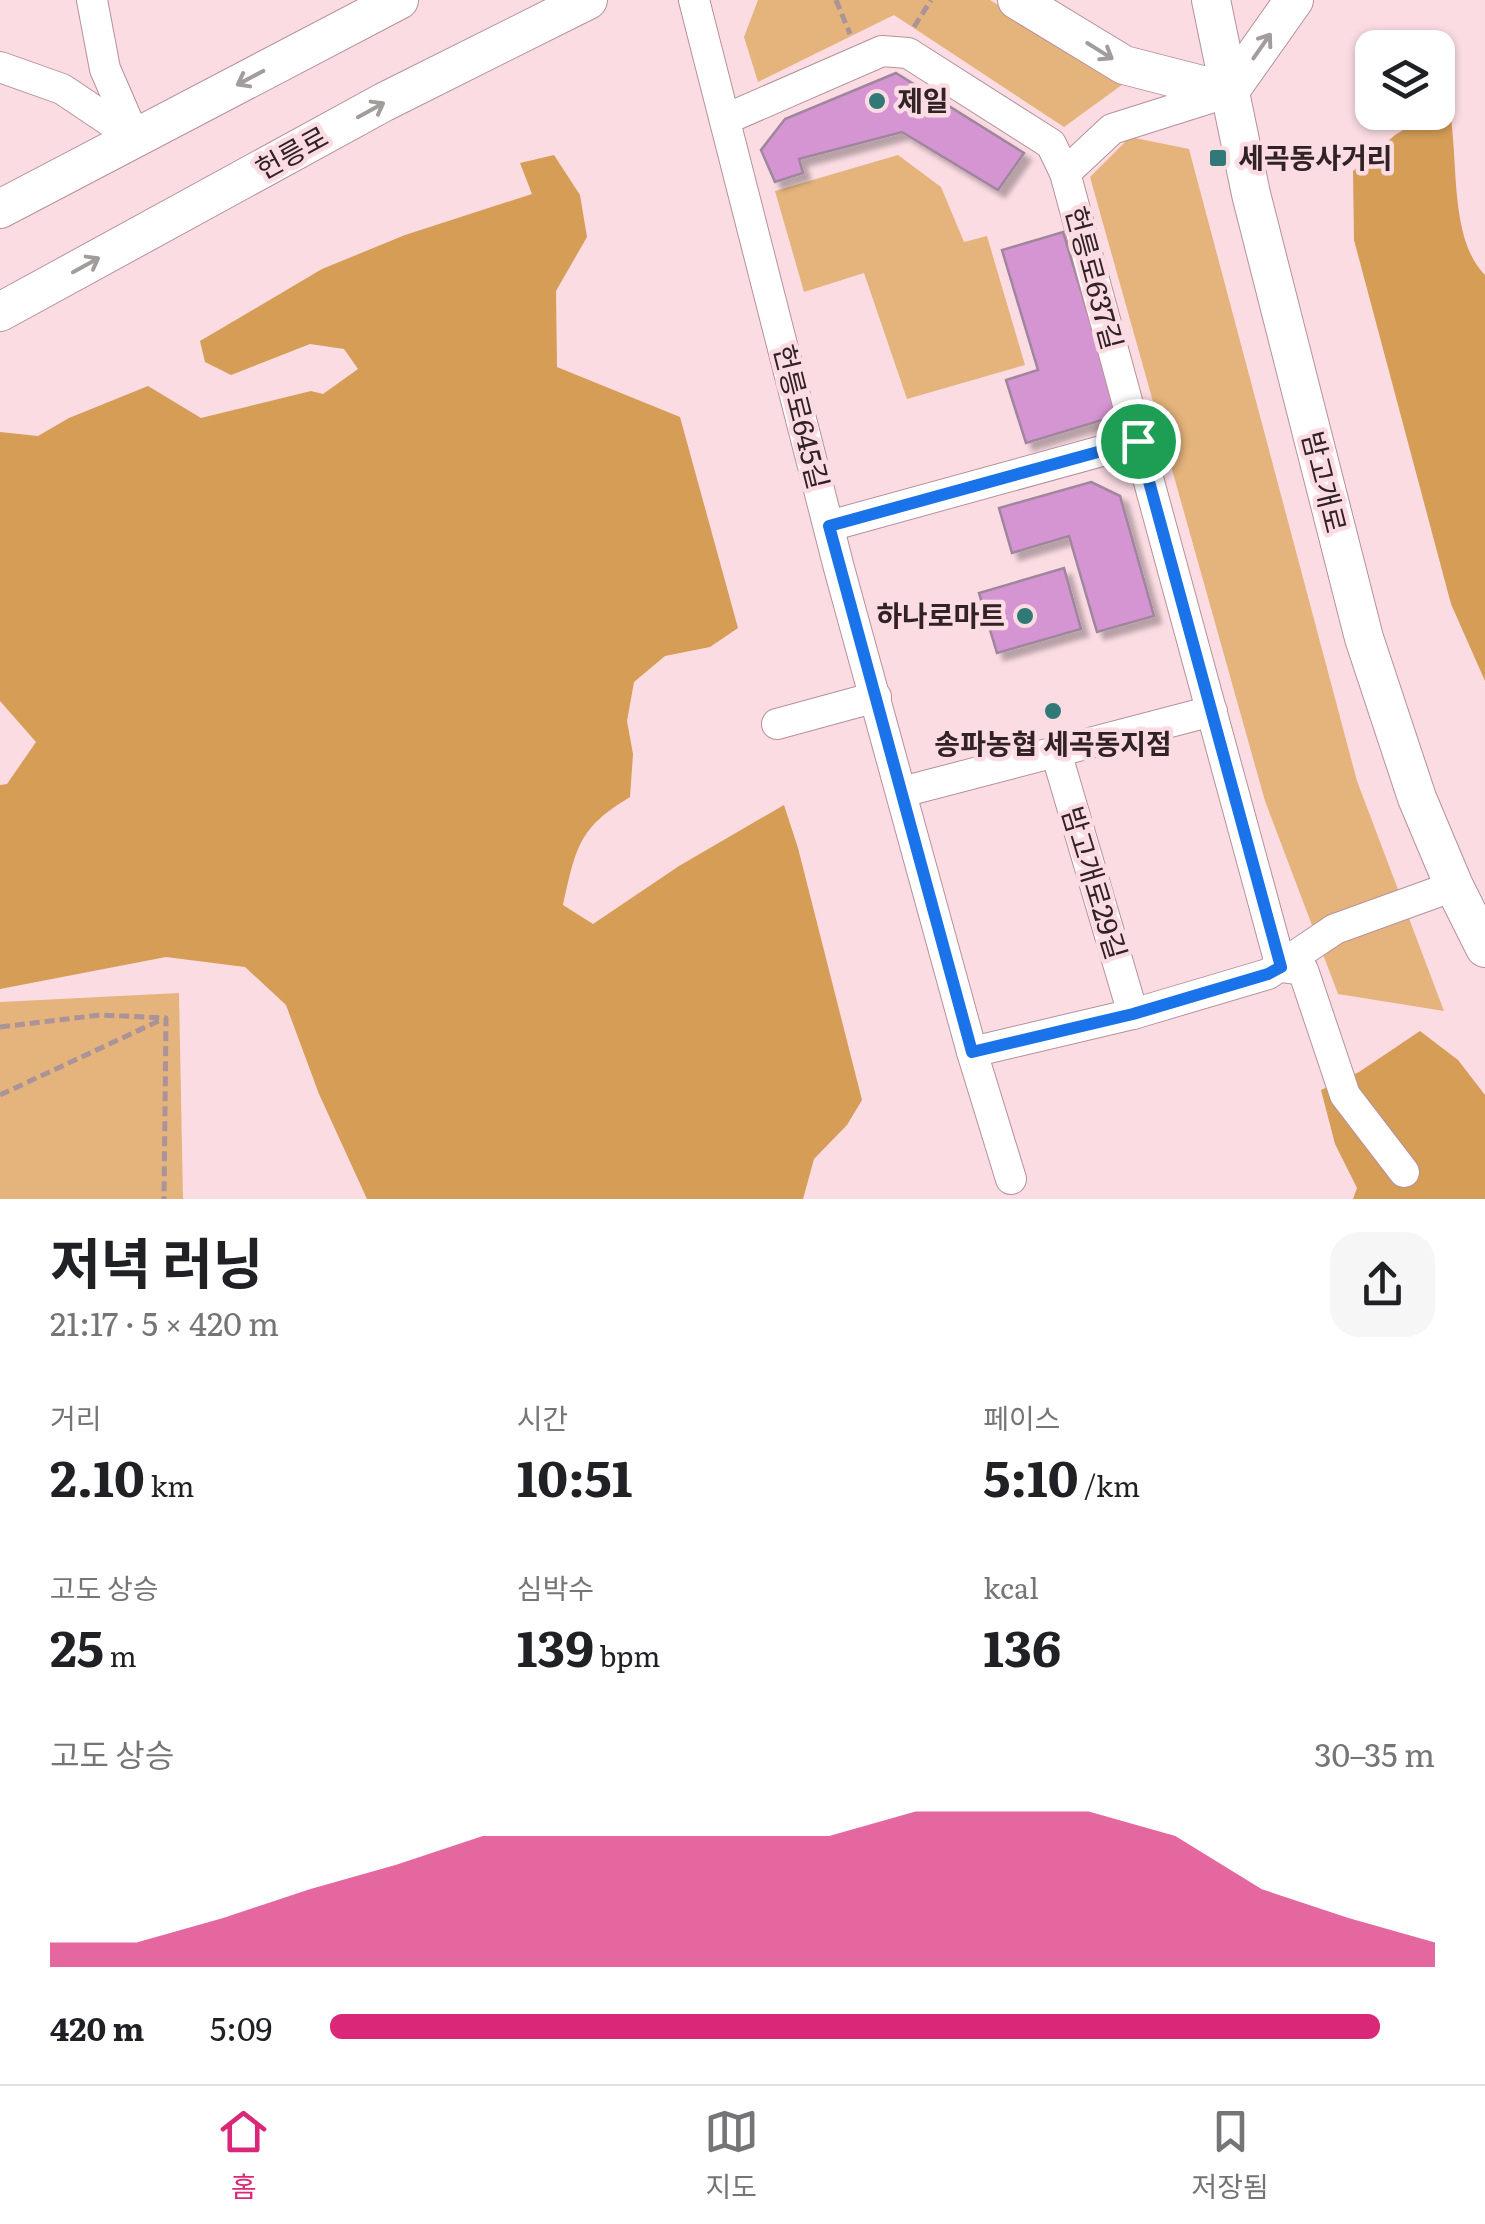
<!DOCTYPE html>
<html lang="ko">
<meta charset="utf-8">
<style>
:root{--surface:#fff;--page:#f6f6f6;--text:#202124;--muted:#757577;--line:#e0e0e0;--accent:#db2777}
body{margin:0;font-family:Literata,"Noto Sans KR",serif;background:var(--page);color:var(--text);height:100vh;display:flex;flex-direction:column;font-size:38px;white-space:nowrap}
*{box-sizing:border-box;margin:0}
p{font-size:32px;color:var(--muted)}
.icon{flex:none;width:55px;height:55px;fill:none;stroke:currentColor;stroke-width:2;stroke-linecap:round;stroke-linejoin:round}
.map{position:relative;height:1199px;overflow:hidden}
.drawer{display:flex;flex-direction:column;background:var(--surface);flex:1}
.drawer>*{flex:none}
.fabs{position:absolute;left:1355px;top:30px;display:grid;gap:20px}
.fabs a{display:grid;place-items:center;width:100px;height:100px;border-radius:20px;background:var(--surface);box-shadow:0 2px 8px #0004;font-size:50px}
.pin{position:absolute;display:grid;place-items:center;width:85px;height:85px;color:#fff;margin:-42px;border:5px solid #fff;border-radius:50%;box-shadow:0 2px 10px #0007}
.round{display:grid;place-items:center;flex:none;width:105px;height:105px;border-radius:30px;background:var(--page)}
.headline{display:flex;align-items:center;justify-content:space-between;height:170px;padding:0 50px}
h1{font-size:55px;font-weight:700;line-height:75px}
.stats{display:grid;grid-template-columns:repeat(3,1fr);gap:15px;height:170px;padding:10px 50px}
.stats div{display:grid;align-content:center}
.stats b{font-size:50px;font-weight:700}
.stats small{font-size:28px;font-weight:400}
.stats p{font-size:28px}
.chart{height:280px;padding:20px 50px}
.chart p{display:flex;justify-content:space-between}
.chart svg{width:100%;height:180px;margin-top:10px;fill:var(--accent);opacity:.7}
ul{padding:0 50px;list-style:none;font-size:32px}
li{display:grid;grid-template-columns:160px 120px 1fr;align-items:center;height:75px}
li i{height:25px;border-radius:12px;background:var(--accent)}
.dock{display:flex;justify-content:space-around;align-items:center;height:140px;border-top:2px solid var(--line);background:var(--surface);font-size:28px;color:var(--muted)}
.dock a{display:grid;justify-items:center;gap:5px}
.dock .on{color:var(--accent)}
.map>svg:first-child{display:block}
.green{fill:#e5b47c}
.forest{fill:#d69d57}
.building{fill:#d595d2;stroke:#9f869d;stroke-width:2.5;filter:url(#shadow)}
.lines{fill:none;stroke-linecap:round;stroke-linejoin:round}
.minor-casing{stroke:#b6919a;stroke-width:32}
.major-casing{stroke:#b6919a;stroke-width:40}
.path{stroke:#ab9398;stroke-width:5;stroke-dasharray:10 5;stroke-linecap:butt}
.minor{stroke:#fff;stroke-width:30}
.major{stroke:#fff;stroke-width:38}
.oneway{stroke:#a29c9d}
.route-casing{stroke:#fff;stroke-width:20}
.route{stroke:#1a73e8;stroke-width:12}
.poi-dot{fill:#307976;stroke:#fbdce3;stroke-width:4}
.labels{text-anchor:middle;stroke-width:9;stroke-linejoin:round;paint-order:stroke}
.poi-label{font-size:28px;font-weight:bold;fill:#312226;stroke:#fbdce3;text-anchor:start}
.street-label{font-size:28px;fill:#312226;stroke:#fbdce3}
</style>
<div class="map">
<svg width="1485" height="1199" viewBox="0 0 1485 1199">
<defs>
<filter id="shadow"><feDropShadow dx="7" dy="7" stdDeviation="2.5" flood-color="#0004"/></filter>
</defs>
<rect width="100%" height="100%" fill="#fbdce3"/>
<g class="green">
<polygon points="758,0 990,0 1126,82 1064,127 894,15 758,82 744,37"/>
<polygon points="1130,137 1189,149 1357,781 1444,1011 1338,994 1265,801 1090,177"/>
<polygon points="898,155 941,187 964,242 987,236 1025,365 907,399 864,273 804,292 775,191"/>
<polygon points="179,993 183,1199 0,1199 0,1002"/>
</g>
<g class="forest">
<path d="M1448 102C1460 152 1447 237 1485 275V681L1451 604 1354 240 1353 171 1395 135 1431 113 1438 112V109Z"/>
<path d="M554 155 580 195 587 237 556 291 557 367 680 417 738 628 710 647 665 656 634 682 627 721 633 754 630 797C578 828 576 848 563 905L593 924 679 866 784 805 798 848 862 1100 847 1125 814 1159 803 1199H367L319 1094 286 1005 245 967 166 957 0 989V785L7 784 36 742 0 701V432L38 436 69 418 148 386 201 418 311 391 323 394 358 369 344 349 310 344 231 375 205 362 200 341 322 269 405 235 532 194 520 163Z"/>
<polygon points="1420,1031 1458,1060 1485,1095 1485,1199 1353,1199 1357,1188 1335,1144 1321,1090 1359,1072"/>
</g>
<g class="building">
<polygon points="896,73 1024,153 998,190 902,132 799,159 803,173 775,182 761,150 785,119"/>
<polygon points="1063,232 1119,415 1026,443 1006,380 1038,370 1002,250"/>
<polygon points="1091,482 1120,496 1154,616 1097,632 1069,536 1012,553 999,508"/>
<polygon points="1064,568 1081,629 997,653 979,593"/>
</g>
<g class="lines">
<defs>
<g id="minor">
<polyline points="92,0 105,69 135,138"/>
<polyline points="694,0 839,568 972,1052 1011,1179"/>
<polyline points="0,67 62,89 135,138"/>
<polyline points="726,119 882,51 908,53 1051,144 1065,173 1112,129 1229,92"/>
<polyline points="1065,173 1281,967"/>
<polyline points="829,526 1138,441"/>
<polyline points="777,724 876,697"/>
<polyline points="1056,752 1133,1014"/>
<polyline points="902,792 1212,711"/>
<polyline points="1281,967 1303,970 1345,1095 1404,1172"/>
<polyline points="972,1052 1133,1014 1268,974 1335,929 1454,886"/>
</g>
<g id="major">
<polyline points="1017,0 1124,65 1229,92"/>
<polyline points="1211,0 1251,194 1364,638 1417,798 1454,886 1485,948"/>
<polyline points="1229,92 1294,0"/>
<polyline points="0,209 399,0"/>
<polyline points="0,312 384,102 588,0"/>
</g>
</defs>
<use href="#minor" class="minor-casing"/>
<use href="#major" class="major-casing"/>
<g class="path">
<polyline points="836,0 850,34"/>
<polyline points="914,27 931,0"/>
<polyline points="0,1027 100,1015 166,1018 164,1199"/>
<polyline points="0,1095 163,1019"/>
</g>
<use href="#minor" class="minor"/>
<use href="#major" class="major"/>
</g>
<defs><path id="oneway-shaft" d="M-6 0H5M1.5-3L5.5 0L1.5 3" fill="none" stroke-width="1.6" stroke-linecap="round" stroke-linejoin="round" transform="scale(2.5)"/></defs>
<g class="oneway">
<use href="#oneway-shaft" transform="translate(1262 46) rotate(-55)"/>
<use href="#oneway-shaft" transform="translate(1100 51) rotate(32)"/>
<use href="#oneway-shaft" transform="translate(250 78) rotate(152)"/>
<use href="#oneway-shaft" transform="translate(371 110) rotate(-29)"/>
<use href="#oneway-shaft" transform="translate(86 265) rotate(-29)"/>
</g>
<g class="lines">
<defs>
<polygon id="route" points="1138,441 1281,967 1268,974 1133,1014 972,1052 829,526"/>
</defs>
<use href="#route" class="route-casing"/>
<use href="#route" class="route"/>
</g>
<g class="poi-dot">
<circle cx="877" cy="101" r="10"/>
<rect x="1208" y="148" width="20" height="20" rx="5"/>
<circle cx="1025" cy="616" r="10"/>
<circle cx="1053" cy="711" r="10"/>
</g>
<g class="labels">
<g class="poi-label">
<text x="897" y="111">제일</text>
<text x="1238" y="168">세곡동사거리</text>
<text x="1005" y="626" text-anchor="end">하나로마트</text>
<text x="1053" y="754" text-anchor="middle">송파농협 세곡동지점</text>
</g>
<g class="street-label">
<text transform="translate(292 153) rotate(-29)" y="10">헌릉로</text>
<text transform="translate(1094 278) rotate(75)" y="10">헌릉로637길</text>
<text transform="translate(801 417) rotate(76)" y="10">헌릉로645길</text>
<text transform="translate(1324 482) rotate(76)" y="10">밤고개로</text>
<text transform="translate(1094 883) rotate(73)" y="10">밤고개로29길</text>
</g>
</g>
</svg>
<div class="fabs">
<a><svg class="icon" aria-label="layers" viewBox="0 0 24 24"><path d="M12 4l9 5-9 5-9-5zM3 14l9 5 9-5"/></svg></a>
</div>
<div class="pin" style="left:1138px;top:441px;background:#1e9e55"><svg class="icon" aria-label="arrive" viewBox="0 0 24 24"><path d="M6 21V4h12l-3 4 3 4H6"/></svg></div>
</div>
<section class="drawer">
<div class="headline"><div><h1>저녁 러닝</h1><p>21:17 · 5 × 420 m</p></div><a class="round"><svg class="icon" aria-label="share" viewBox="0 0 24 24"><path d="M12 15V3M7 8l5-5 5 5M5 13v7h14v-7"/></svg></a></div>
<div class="stats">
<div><p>거리</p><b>2.10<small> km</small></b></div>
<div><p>시간</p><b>10:51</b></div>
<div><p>페이스</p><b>5:10<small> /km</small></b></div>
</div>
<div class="stats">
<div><p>고도 상승</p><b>25<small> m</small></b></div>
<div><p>심박수</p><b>139<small> bpm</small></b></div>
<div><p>kcal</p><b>136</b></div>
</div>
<div class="chart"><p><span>고도 상승</span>30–35 m</p>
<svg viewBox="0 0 160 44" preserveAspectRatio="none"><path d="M0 44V38L10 38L20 32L30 25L40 19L50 12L60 12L70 12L80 12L90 12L100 6L110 6L120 6L130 12L140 25L150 32L160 38V44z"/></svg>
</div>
<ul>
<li><b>420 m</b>5:09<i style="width:95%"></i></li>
</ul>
</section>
<nav class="dock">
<a class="on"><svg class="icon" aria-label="home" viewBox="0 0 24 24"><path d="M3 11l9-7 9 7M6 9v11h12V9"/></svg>홈</a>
<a><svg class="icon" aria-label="map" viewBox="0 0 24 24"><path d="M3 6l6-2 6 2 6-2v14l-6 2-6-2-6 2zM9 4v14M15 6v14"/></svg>지도</a>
<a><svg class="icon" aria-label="saved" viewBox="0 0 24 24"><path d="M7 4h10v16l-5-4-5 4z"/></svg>저장됨</a>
</nav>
